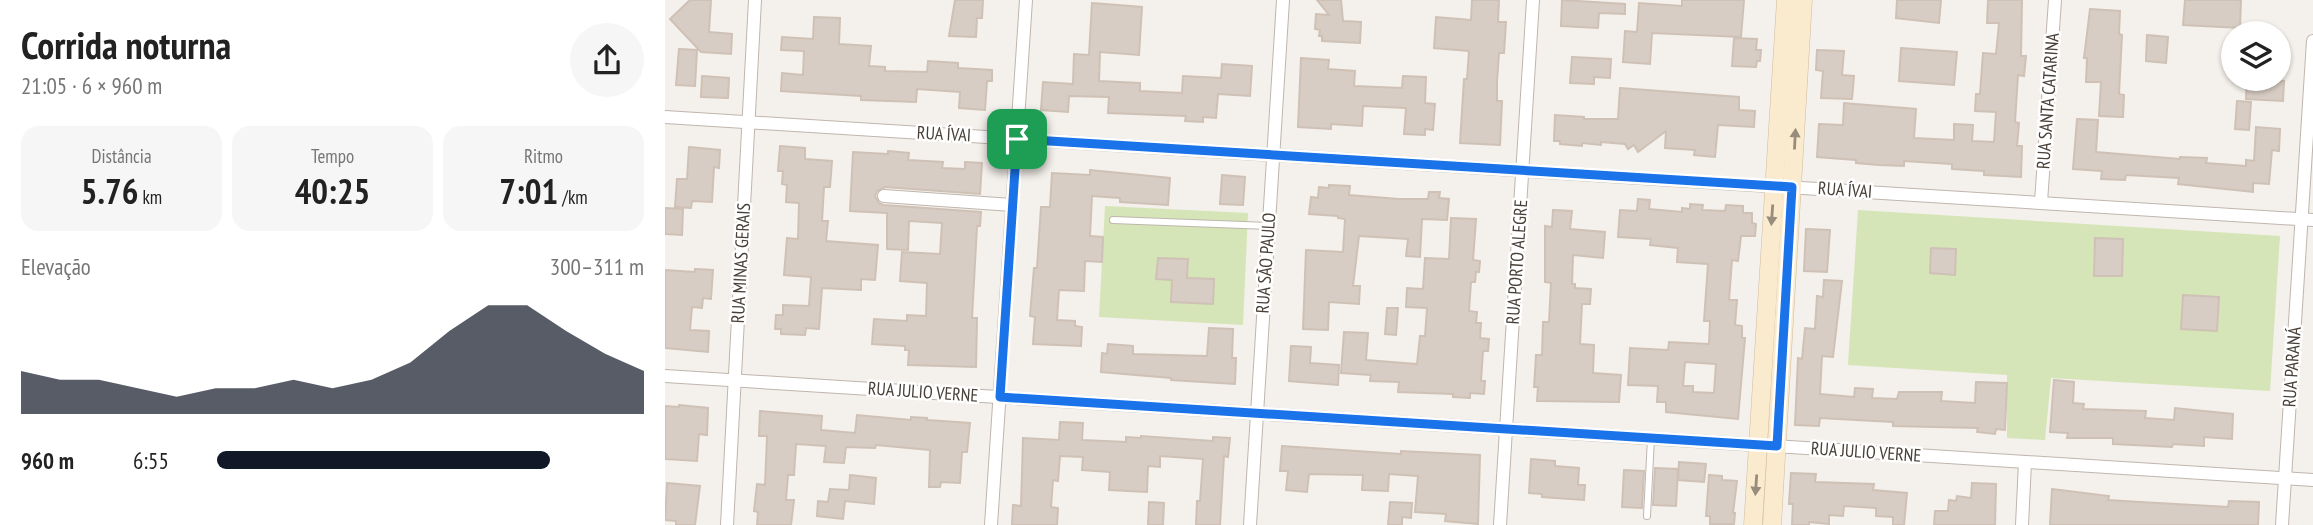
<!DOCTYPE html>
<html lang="pt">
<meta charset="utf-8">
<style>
:root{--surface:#fff;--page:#f6f6f6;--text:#222;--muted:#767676;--accent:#111827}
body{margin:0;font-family:"PT Sans Narrow",sans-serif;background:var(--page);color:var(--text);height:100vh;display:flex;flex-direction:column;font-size:26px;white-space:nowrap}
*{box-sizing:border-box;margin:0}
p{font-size:23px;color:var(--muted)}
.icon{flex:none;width:38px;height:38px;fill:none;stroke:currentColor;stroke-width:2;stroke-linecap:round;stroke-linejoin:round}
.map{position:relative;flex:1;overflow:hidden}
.details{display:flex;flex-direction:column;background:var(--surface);width:665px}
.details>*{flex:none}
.tools{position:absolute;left:1556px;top:21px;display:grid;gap:14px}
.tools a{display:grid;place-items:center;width:70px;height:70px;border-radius:50%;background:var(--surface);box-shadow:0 2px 5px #0004;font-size:35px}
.pin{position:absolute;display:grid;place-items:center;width:60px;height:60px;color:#fff;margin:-30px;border-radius:14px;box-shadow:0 4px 10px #0006}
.round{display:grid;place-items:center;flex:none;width:74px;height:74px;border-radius:37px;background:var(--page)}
.summary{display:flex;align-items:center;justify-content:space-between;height:119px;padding:0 21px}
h1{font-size:38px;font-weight:700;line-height:52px}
.metrics{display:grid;grid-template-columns:repeat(3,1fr);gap:10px;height:119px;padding:7px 21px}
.metrics div{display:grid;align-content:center;border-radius:18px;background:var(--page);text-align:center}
.metrics b{font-size:35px;font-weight:700}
.metrics small{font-size:19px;font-weight:400}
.metrics p{font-size:19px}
.chart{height:196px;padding:14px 21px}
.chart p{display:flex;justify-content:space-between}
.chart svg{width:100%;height:126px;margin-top:7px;fill:var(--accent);opacity:.7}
ul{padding:0 21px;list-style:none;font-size:23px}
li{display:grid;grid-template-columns:112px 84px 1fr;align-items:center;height:52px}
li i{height:18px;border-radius:9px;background:var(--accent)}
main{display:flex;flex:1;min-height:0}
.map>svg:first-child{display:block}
.green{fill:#d6e5b7}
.building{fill:#d8cdc4;stroke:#cfc1b5;stroke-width:2;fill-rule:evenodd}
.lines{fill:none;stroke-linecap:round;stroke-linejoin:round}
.lane-casing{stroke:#bfb6ae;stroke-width:8}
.street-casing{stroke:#bfb6ae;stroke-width:14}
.secondary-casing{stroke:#d0bc9e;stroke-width:19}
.lane{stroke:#fff;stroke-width:6}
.street{stroke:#fff;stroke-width:12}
.secondary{stroke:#faeace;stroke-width:18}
.oneway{fill:#988c7c}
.route-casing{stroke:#fff;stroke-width:14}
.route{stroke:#1a73e8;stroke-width:9}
.labels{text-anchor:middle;stroke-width:5;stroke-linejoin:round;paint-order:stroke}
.street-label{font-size:18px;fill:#484039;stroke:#fff}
</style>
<main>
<section class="details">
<div class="summary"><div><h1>Corrida noturna</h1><p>21:05 · 6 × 960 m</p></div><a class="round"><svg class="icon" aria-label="share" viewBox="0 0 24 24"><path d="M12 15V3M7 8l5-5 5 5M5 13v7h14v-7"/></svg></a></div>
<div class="metrics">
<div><p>Distância</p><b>5.76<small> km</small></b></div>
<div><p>Tempo</p><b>40:25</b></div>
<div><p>Ritmo</p><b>7:01<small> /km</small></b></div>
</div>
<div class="chart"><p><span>Elevação</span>300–311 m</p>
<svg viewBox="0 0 160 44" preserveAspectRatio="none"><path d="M0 44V29L10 32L20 32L30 35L40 38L50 35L60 35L70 32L80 35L90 32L100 26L110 15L120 6L130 6L140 15L150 23L160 29V44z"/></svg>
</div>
<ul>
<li><b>960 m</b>6:55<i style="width:78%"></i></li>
</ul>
</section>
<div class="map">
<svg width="1648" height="525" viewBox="0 0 1648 525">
<rect width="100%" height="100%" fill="#f4f0eb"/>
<g class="green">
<polygon points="440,206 583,213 578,325 434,317"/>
<polygon points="1193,210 1615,236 1605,391 1386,378 1380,440 1342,438 1342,375 1183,365"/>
</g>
<g class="building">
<polygon points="25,0 46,0 44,32 67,34 66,54 36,52 5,19"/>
<polygon points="290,0 318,0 317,18 312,18 311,37 284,36"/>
<polygon points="652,0 676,0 678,21 696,22 695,43 657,41 657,36 654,36 655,30 650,29 651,14 664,15"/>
<polygon points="807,0 834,0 833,22 841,22 839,53 834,53 832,81 832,101 837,101 835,145 795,143 799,79 802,79 804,51 769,48 771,17 806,20"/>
<polygon points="897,0 960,4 960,14 934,13 933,28 896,26"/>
<polygon points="1017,0 1079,0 1076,37 987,33 985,64 958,62 960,31 972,32 974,3 1017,6"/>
<polygon points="1232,0 1276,0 1274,23 1231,18"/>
<polygon points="1323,0 1357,0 1356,56 1361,56 1359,76 1353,75 1350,122 1354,123 1352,146 1357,146 1356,177 1319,175 1319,171 1287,169 1287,164 1239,161 1239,166 1214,165 1191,163 1191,160 1152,157 1154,124 1178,125 1179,103 1251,109 1249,138 1289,140 1289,124 1308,125 1307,141 1329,142 1331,112 1310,111 1311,94 1315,94 1318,53 1331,54 1334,23 1322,23"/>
<polygon points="1520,0 1576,0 1575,28 1518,25"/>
<polygon points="427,3 477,7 474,55 435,52 434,81 475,83 475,91 517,93 518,76 556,78 557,64 587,66 585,96 553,94 551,118 538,117 538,122 520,121 521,116 443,113 444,97 404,96 403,112 376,110 378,82 408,84 409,54 424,55"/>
<polygon points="1425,9 1455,11 1454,34 1457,35 1454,94 1459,95 1458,117 1434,116 1436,82 1421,82 1422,58 1419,58"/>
<polygon points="149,17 175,18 174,44 206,46 204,66 220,67 220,71 262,72 263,61 293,63 293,68 327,70 327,81 322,81 320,110 294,108 295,92 252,89 251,102 196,100 196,96 116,91 117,73 138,75 139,51 116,50 117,37 148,39"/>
<polygon points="1482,35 1503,37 1501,63 1481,61"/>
<polygon points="1069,38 1092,39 1091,50 1096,50 1095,61 1092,61 1091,67 1067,66"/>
<polygon points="1236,48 1292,52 1289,85 1234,81"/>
<polygon points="14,49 32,50 30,86 11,85"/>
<polygon points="1152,50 1179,51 1177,75 1189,76 1187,99 1156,98 1158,71 1151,70"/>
<polygon points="907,57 946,59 945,78 929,77 929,84 905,83"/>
<polygon points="636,58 664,60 663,69 690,71 689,86 737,88 738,76 761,77 760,103 770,104 768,130 760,129 760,135 739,134 741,108 698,106 697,126 666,124 666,129 633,127"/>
<polygon points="37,76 64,78 63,98 36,97"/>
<polygon points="1582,79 1619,81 1618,101 1581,99"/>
<polygon points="955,88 1074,97 1074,110 1090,111 1089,127 1053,125 1050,157 1029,155 1030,150 1000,148 1001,131 973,152 969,145 963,149 960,144 936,142 936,145 917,143 917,146 895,144 895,141 889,141 890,115 919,117 919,119 953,119"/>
<polygon points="1572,101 1586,102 1584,130 1570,129"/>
<polygon points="1412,119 1433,120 1431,152 1515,159 1515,157 1542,158 1541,163 1581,166 1581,160 1589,161 1591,127 1615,129 1614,151 1607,150 1604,184 1588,183 1588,192 1513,184 1514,178 1461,175 1460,180 1436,179 1437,171 1408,169"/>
<polygon points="115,146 140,148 140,159 167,161 165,187 159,187 157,221 163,221 161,241 213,245 210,280 196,279 196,290 157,288 154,329 141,328 140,335 116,334 116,329 110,329 111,315 118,315 118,305 144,306 146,277 119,275 122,238 133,239 134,203 121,202 122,185 117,184 118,171 113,171"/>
<polygon points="24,147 55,150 54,168 49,167 47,202 27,201 26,208 10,207 12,179 22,179"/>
<polygon points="223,151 244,153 243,160 278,162 277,168 300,169 300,162 317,163 315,194 220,187 212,191 210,196 214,203 218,205 316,212 315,226 312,226 307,318 312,318 311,367 243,365 244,350 240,350 240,346 207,344 209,319 242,321 242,315 261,316 262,283 235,281 237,252 275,254 277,223 244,221 243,250 222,249 222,213 185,211 188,152 223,154"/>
<polygon points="425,170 505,178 503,205 455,202 455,198 427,196 425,236 438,237 437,262 420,261 419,291 394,290 392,320 410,321 410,326 417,327 416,346 368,344 370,317 365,316 369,268 372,268 376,207 385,207 387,173 425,175"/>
<polygon points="557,175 580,177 578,205 555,204"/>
<polygon points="664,185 685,186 684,195 734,199 763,199 764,192 775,192 774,198 784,199 782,220 757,219 755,257 741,256 743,239 694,236 688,286 695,286 694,304 664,302 663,330 638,329 641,250 678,252 680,219 673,218 673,216 644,214 646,197 653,198 654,187 664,188"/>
<path d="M973 199 985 200 984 209 1017 212V208L1025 209V204L1038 205 1037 210 1060 211 1061 205 1078 206V213H1087V223L1091 224 1090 236H1076L1073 261 1067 260 1064 300H1072L1070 325 1077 326V338H1080L1073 419 1001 412V402H992L993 386 963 385 965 348 1003 350 1004 342 1044 344 1045 321H1039L1043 264 1012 262 1013 248 985 245 986 239 953 237 955 210 972 211ZM1020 362 1051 364 1049 393 1028 392V386H1018Z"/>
<polygon points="0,208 18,209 17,235 0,234"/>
<polygon points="888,210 907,211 905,229 940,232 938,258 908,255 907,284 910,284 910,288 926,289 925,304 917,304 915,344 929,345 928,373 956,375 954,402 872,401 873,387 869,387 871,355 877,355 878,322 884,322 886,283 880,282 880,226 887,227"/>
<polygon points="786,218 811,219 808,260 815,261 814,272 811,272 810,282 806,282 804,311 812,312 811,323 816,323 815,338 824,339 823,351 818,351 816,381 820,381 819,394 805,393 805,398 788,397 788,394 733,392 734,382 705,381 706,375 676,373 679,332 703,333 701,360 752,364 755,336 760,336 762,308 741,307 742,288 758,289 760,258 784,259"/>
<polygon points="1141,229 1165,230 1162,272 1139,271"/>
<polygon points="1430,238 1458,239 1457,276 1429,276"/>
<polygon points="1266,248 1291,249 1290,275 1265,273"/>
<polygon points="493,258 523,259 522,278 549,279 548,304 506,302 507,280 491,279"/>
<polygon points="30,269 48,270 46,299 38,298 37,308 27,307 25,330 44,331 43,352 0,348 0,270 30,272"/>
<polygon points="1159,280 1177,281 1168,357 1157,356 1155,394 1189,397 1190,388 1208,389 1207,398 1232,399 1234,392 1277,392 1276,401 1310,403 1311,382 1342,383 1340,430 1331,429 1330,434 1312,432 1313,428 1228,426 1228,422 1155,418 1154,426 1130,425 1133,358 1137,359 1140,328 1150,329 1152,296 1158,297"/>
<polygon points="1518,295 1554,297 1552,331 1516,329"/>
<polygon points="722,308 733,308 731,335 720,334"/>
<polygon points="544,328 568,329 567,358 571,358 570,384 506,380 506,378 436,372 437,353 442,354 443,344 468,346 468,354 542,356"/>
<polygon points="626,346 646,347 645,363 674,365 673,385 624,381"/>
<polygon points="1389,380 1409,382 1408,403 1419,404 1418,409 1481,411 1480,418 1509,420 1510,408 1568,414 1567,439 1539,437 1539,446 1508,444 1507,447 1448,444 1448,438 1402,438 1403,433 1385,432"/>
<polygon points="14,405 43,408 42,435 34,434 32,461 0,459 0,406 14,407"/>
<polygon points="95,411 157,416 156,430 190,433 192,415 246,420 246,417 262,418 262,420 305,423 302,452 297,452 295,483 276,482 275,487 264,487 265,450 211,445 210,448 181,447 179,463 159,462 161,446 131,444 129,475 123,475 121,500 129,500 126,525 92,525 93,512 89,511 92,484 100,485 102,436 94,436"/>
<polygon points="395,422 418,423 417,440 461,442 461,437 476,438 476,436 548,441 548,437 565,438 563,457 559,456 555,525 531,525 532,501 535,501 538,459 495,456 495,467 483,466 482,492 444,490 445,472 417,470 418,457 395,456 393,481 388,480 386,507 393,508 392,525 347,525 348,505 356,506 358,438 394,440"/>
<polygon points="617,446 736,454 736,451 815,455 813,524 780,521 781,514 750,512 753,476 724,474 723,491 697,490 698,475 644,474 642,492 621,490 623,471 615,471"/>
<polygon points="866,459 890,461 890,466 914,468 913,485 920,485 919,500 877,497 877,494 864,493"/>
<polygon points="1014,462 1041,464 1039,482 1013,480"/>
<polygon points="990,468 1013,469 1011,506 988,505"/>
<polygon points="959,470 979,471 977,508 957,507"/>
<polygon points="1126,473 1151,474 1150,482 1209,484 1208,490 1242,493 1239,525 1228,525 1228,517 1211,516 1211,508 1179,506 1178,516 1164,515 1164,524 1144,522 1144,525 1127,525 1128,504 1124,504"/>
<polygon points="185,475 211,478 209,504 180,501 178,519 152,516 153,501 163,502 165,489 184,490"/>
<polygon points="1044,475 1057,476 1057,480 1072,481 1068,513 1070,513 1069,524 1045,524 1045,516 1041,516"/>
<polygon points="2,483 35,486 30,525 11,525 11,521 0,520"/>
<polygon points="1307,483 1331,484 1330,525 1269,525 1270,511 1283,511 1284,500 1291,501 1292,496 1306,498"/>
<polygon points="1387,489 1444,496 1443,500 1475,502 1563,507 1564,501 1594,502 1593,525 1385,525"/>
<polygon points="484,502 499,503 498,525 483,525"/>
<polygon points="725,502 747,503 746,518 737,517 737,525 723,525"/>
</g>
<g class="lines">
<defs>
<g id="lane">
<polyline points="448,220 604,226"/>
<polyline points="982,516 986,438"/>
</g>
<g id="street">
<polyline points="0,117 1648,220"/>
<polyline points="219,196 347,205"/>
<polyline points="1376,202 1390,0"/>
<polyline points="0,376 1648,480"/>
<polyline points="62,525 90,0"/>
<polyline points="326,525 361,0"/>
<polyline points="585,525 618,0"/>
<polyline points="835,525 868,0"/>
<polyline points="1357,525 1360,462"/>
<polyline points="1617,525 1648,41"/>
</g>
<g id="secondary">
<polyline points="1088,525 1121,0"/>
<polyline points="1107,525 1138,0"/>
</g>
</defs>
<use href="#lane" class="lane-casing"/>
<use href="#street" class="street-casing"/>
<use href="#secondary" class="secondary-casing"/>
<use href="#lane" class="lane"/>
<use href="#street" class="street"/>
<use href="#secondary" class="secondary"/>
</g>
<defs><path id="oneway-solid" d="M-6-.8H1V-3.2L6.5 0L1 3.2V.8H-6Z" transform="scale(1.75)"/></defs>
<g class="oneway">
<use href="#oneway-solid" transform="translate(1130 139) rotate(-87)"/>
<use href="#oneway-solid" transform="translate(1107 215) rotate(94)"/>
<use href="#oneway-solid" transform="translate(1091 485) rotate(94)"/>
</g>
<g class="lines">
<defs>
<polygon id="route" points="352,139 1127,187 1112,446 335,397"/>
</defs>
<use href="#route" class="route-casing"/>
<use href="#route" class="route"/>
</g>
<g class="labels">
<g class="street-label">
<text transform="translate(1383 101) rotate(-86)" y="6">RUA SANTA CATARINA</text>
<text transform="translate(279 134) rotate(3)" y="6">RUA ÍVAI</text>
<text transform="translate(1180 190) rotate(4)" y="6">RUA ÍVAI</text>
<text transform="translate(852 262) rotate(-86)" y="6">RUA PORTO ALEGRE</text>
<text transform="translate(76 263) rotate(-87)" y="6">RUA MINAS GERAIS</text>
<text transform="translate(601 263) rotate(-86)" y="6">RUA SÃO PAULO</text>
<text transform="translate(1627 367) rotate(-86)" y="6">RUA PARANÁ</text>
<text transform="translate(258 392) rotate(4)" y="6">RUA JULIO VERNE</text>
<text transform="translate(1201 452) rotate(4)" y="6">RUA JULIO VERNE</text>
</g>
</g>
</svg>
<div class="tools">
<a><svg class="icon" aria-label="layers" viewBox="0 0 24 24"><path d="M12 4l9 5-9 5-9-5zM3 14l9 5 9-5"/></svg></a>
</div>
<div class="pin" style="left:352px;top:139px;background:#1e9e55"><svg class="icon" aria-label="arrive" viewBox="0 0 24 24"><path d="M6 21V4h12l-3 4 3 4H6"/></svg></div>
</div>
</main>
